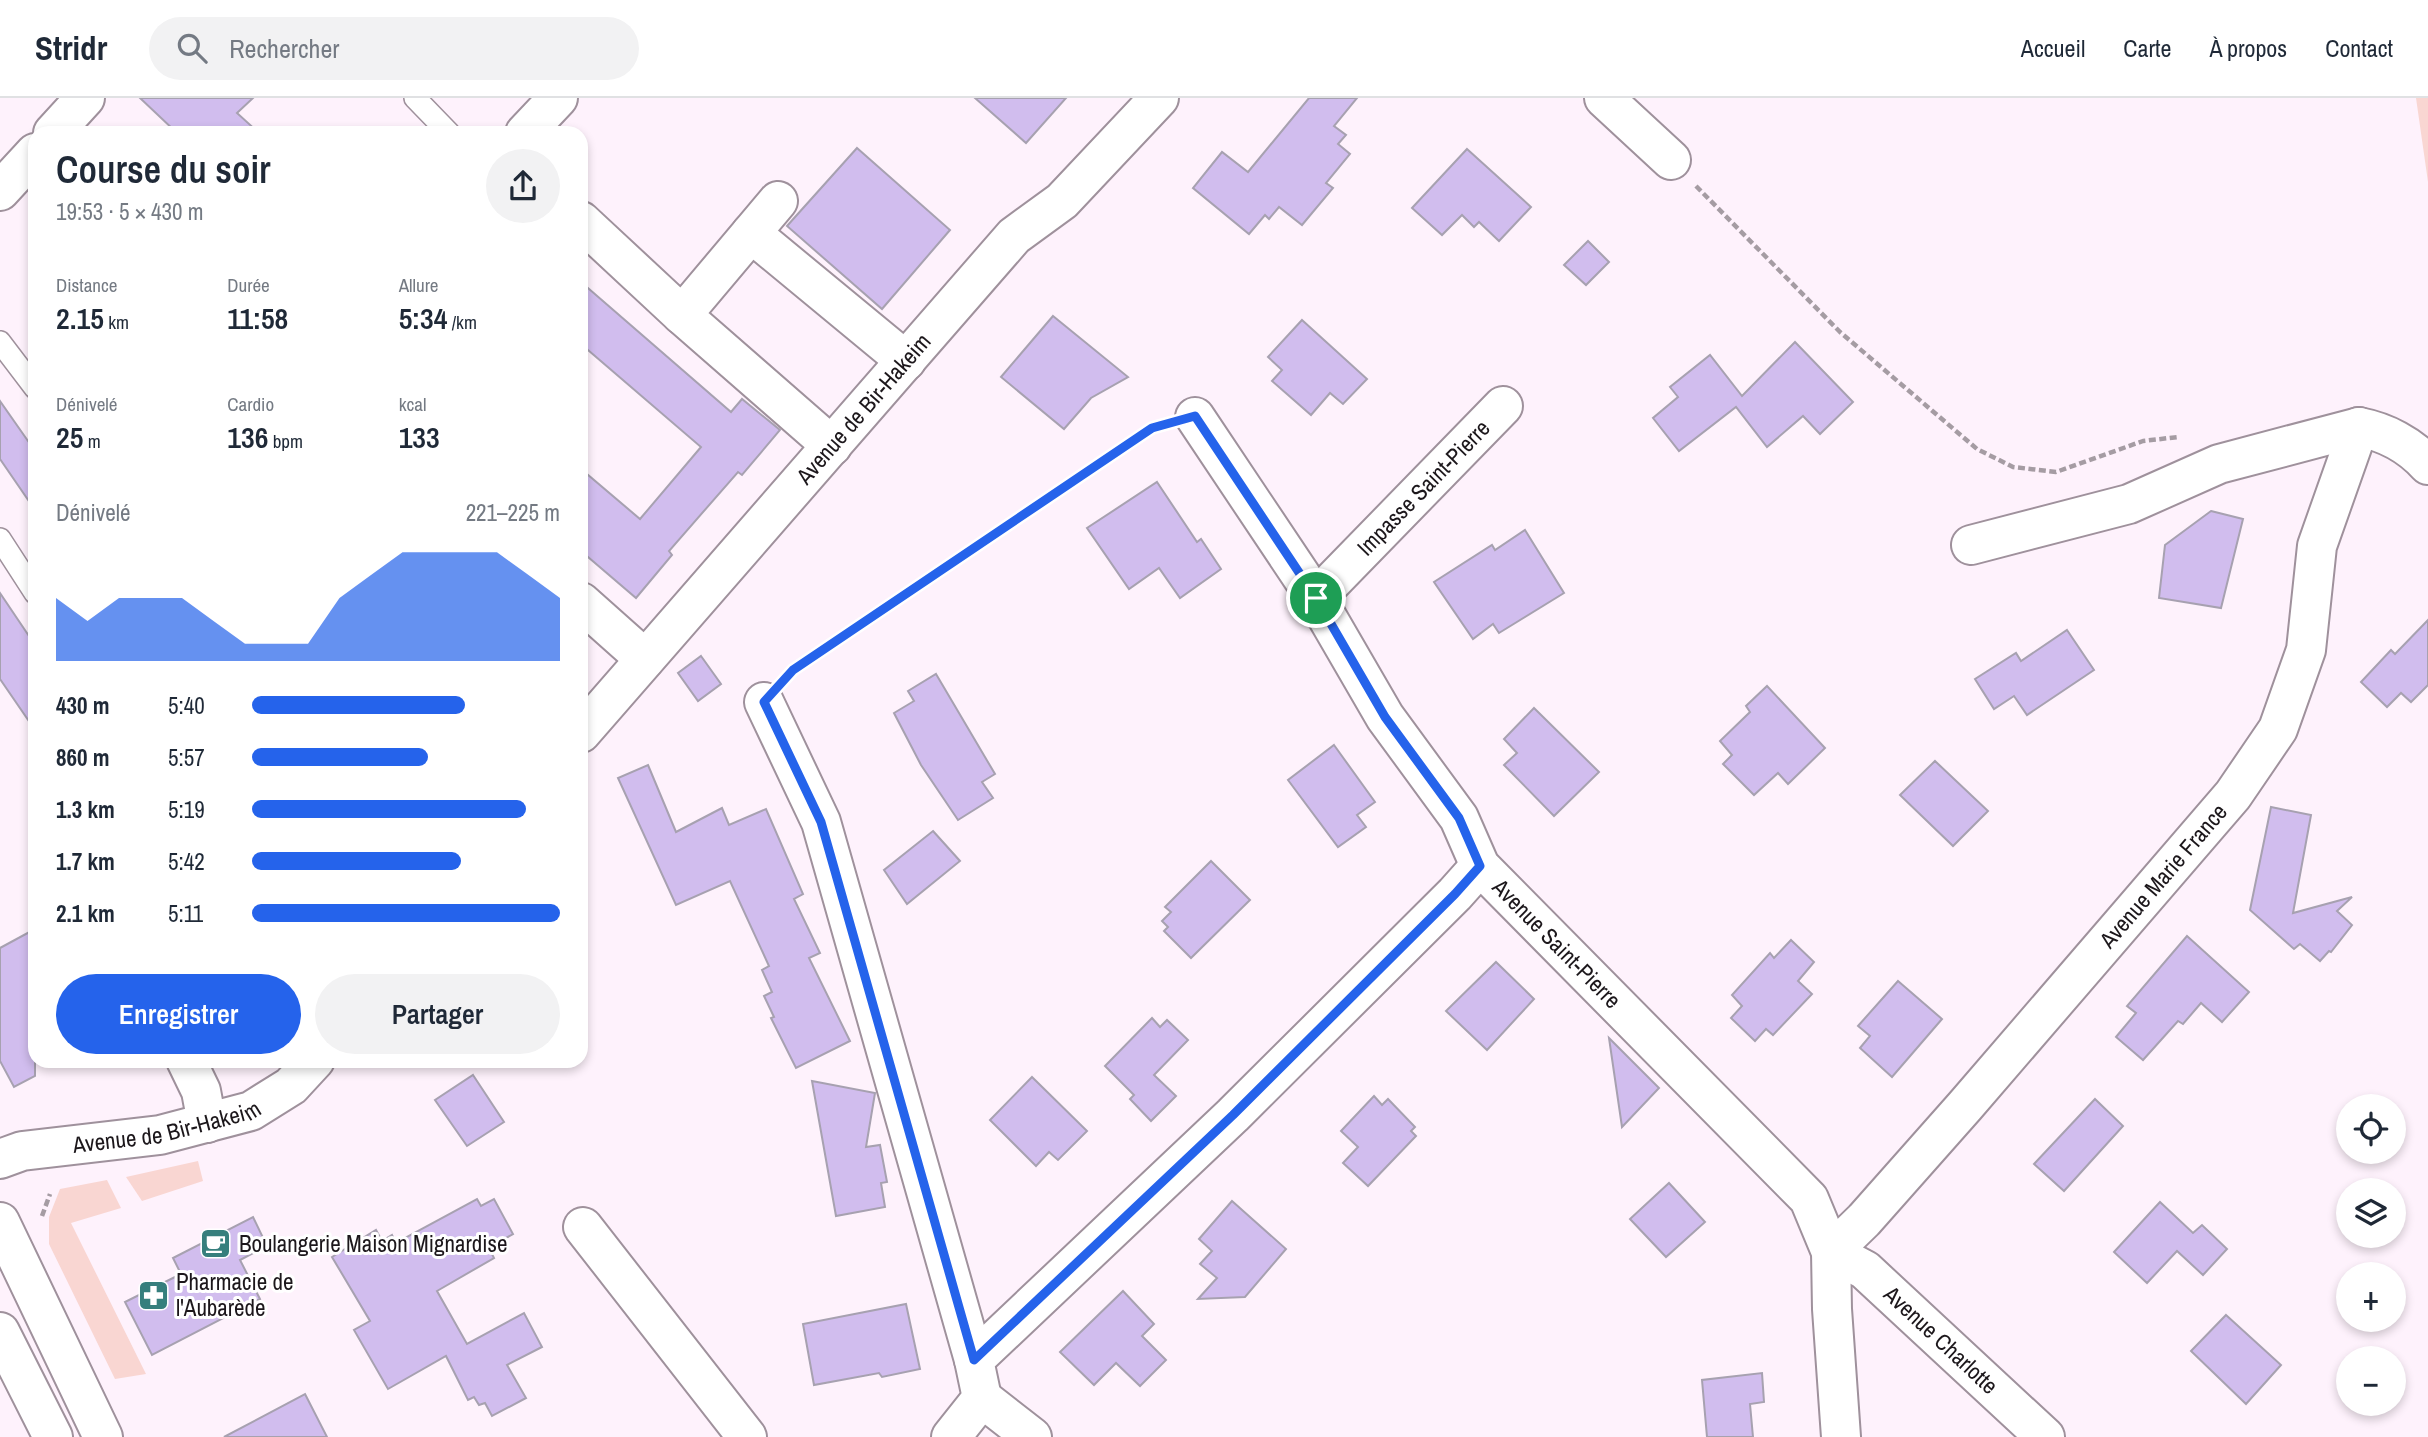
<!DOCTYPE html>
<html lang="fr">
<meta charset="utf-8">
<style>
:root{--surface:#fff;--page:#f2f2f3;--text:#1f2937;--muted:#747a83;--line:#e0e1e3;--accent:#2563eb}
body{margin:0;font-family:"Archivo Narrow",sans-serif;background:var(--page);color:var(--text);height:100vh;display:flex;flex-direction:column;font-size:26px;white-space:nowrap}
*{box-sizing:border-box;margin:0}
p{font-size:23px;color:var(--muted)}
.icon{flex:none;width:38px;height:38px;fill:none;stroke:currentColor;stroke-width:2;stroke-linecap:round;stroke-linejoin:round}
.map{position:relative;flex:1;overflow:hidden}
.panel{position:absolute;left:28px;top:28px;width:560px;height:942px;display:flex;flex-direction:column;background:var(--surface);border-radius:21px;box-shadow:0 4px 10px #0003}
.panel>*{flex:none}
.tools{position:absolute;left:2336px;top:996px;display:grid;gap:14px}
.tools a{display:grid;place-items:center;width:70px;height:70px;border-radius:50%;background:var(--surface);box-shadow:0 4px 10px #0003;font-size:35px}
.pin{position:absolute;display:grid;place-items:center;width:60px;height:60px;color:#fff;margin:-30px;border:4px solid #fff;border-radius:50%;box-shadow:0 2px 7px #0007}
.round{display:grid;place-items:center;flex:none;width:74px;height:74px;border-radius:37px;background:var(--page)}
.head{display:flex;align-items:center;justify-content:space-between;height:119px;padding:0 28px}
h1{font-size:38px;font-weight:600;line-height:52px}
.metrics{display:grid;grid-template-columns:repeat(3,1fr);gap:10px;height:119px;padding:7px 28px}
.metrics div{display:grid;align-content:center}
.metrics b{font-size:30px;font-weight:600}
.metrics small{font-size:19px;font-weight:400}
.metrics p{font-size:19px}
.chart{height:196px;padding:14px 28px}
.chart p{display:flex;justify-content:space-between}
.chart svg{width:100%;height:126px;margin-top:7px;fill:var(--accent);opacity:.7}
.action{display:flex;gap:14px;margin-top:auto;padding:14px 28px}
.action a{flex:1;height:80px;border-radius:42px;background:var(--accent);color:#fff;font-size:28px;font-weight:600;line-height:80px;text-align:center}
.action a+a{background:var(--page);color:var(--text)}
ul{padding:0 28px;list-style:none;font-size:23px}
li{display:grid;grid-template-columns:112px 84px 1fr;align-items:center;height:52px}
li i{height:18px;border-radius:9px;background:var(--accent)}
header{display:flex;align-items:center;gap:42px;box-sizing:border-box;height:98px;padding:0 35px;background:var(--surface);border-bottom:2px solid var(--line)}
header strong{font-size:33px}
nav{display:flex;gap:38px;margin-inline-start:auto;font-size:24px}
.search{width:490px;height:63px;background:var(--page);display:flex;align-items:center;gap:18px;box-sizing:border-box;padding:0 24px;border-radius:38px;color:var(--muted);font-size:26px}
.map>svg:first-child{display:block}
.green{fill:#f9d6d2}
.building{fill:#d1bdee;stroke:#a7a1b0;stroke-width:2}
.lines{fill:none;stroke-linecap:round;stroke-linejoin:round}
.service-casing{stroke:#9f919c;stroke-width:24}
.minor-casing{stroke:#9f919c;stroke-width:42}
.secondary-casing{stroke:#9f919c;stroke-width:42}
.path{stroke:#a59ca3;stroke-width:4.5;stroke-dasharray:7 3.5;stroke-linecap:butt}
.service{stroke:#fff;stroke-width:21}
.minor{stroke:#fff;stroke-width:38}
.secondary{stroke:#fff;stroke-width:38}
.route-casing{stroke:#fff;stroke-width:14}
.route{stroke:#2563eb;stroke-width:9}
.labels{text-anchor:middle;stroke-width:6;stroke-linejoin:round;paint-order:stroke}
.street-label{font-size:23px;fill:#1c171b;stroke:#fff}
.poi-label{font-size:23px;fill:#1c171b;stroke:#fff;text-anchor:start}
</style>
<header>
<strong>Stridr</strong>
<div class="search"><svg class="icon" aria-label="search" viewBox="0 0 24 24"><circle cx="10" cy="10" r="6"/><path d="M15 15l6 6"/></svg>Rechercher</div>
<nav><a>Accueil</a><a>Carte</a><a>À propos</a><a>Contact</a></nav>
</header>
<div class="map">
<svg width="2428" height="1339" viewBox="0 0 2428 1339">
<rect width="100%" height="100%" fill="#fef2fc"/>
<g class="green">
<polygon points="2416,0 2428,0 2428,84"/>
<polygon points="198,1063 203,1083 142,1103 126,1079"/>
<polygon points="107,1082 121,1110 71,1125 146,1276 115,1281 49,1146 49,1119 60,1091"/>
</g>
<g class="building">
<polygon points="140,0 253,0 237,15 259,35 177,35"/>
<polygon points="975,0 1066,0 1026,45"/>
<polygon points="1309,0 1357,0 1334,28 1346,37 1338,46 1350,56 1326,85 1333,90 1302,127 1279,109 1269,121 1265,117 1249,136 1193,90 1222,54 1248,74"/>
<polygon points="857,50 950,132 882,211 787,128"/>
<polygon points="1467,51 1531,109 1499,143 1479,124 1474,129 1462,117 1442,137 1412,110"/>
<polygon points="1588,143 1609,164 1586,187 1564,167"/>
<polygon points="581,184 731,314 742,301 780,332 742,377 738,374 669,453 672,457 636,500 581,453 581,371 640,421 701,349 581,246"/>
<polygon points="1053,218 1128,279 1091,300 1064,331 1001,279"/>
<polygon points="1302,222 1367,281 1343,306 1330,295 1311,317 1272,283 1282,272 1268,259"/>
<polygon points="1795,244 1853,304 1820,336 1803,318 1767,349 1736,309 1679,353 1653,320 1678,299 1670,289 1710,257 1742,298"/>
<polygon points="0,303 35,353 35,412 0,361"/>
<polygon points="1157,384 1197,444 1201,441 1221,471 1180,500 1159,470 1129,491 1087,430"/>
<polygon points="2211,413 2243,421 2221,510 2159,500 2165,447"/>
<polygon points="1525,432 1564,495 1499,535 1493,526 1473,541 1434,484 1492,447 1495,452"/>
<polygon points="0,495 35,547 35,632 0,581"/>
<polygon points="2428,522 2428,587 2411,604 2401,595 2387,609 2361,584 2391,552 2395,556"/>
<polygon points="2067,532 2094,572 2027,617 2014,598 1994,611 1975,581 2016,555 2021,563"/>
<polygon points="701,558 721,586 698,603 678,575"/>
<polygon points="936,576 995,676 982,684 993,700 958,722 921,667 894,615 914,603 908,593"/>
<polygon points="1767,588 1825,650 1788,686 1778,675 1754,697 1723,666 1732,657 1720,643 1750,614 1746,608"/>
<polygon points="1534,610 1599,674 1554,718 1504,667 1517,655 1504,641"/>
<polygon points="1334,647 1375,704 1357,717 1366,729 1338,749 1288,682"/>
<polygon points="1935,663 1988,713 1953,748 1900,697"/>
<polygon points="648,667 676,734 722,710 729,727 766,711 803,796 794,801 820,855 809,860 850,943 796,970 771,920 774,919 764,898 772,894 762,872 769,868 730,783 676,807 618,680"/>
<polygon points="2271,709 2311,717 2293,815 2352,799 2337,813 2352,827 2331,854 2329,853 2320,863 2300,846 2294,851 2250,812"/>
<polygon points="933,733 960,763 907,806 884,772"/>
<polygon points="1211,763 1250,802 1191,860 1164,833 1168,829 1162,823 1171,814 1165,809"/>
<polygon points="35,831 35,978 14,989 0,963 0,850"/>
<polygon points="2187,838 2249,894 2222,924 2201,905 2183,926 2178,923 2143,962 2116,939 2136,915 2127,908"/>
<polygon points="1791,842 1814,864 1798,883 1812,896 1773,937 1766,931 1755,943 1731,920 1742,908 1732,897 1770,855 1774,860"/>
<polygon points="1496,864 1534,901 1487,952 1446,913"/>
<polygon points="1898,883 1942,921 1892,979 1860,950 1870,938 1858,928"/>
<polygon points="1152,920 1160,929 1167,922 1188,942 1154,977 1176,998 1151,1023 1130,1001 1134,997 1105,968"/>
<polygon points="1609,940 1659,990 1622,1029"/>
<polygon points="473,977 504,1024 467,1048 435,1002"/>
<polygon points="1032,979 1087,1033 1058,1062 1049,1054 1036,1068 990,1022"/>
<polygon points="812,983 875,995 866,1049 880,1047 887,1084 881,1085 885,1109 836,1118"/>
<polygon points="1374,998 1382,1007 1388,1001 1415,1029 1411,1033 1416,1038 1368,1088 1343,1065 1358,1049 1341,1033"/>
<polygon points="2095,1001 2123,1028 2064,1093 2034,1066"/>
<polygon points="1669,1085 1705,1124 1666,1159 1630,1121"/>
<polygon points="477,1101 481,1108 494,1101 513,1136 489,1150 494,1160 437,1193 467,1246 524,1215 542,1249 507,1267 526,1300 492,1318 485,1305 479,1307 474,1299 468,1302 446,1258 388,1291 354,1232 370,1223 332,1159 376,1132 382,1143 392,1137 396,1145"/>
<polygon points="1232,1103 1286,1151 1245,1199 1198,1201 1217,1180 1200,1166 1212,1153 1199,1141"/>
<polygon points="2160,1104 2193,1135 2202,1127 2227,1151 2203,1177 2177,1153 2147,1185 2114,1154"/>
<polygon points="253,1119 267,1148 240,1162 260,1201 152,1257 125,1204 181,1176 173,1160"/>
<polygon points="1123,1193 1154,1226 1142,1238 1166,1262 1140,1288 1116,1265 1094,1287 1060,1254"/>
<polygon points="906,1206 920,1271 882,1279 879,1275 814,1287 803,1226"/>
<polygon points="2226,1217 2281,1267 2246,1306 2191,1253"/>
<polygon points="1762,1275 1764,1304 1750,1306 1753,1339 1707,1339 1702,1282"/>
<polygon points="305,1296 327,1339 224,1339"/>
</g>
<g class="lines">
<defs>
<g id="service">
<polyline points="415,0 449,35"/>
<polyline points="0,244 35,290"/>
<polyline points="0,441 35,495"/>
</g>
<g id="minor">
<polyline points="1604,0 1671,62"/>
<polyline points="53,35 85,0"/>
<polyline points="525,35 558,0"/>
<polyline points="0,93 35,55"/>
<polyline points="778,103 682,217 832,348"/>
<polyline points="581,123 682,217"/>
<polyline points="751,135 906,263"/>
<path id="s1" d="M1195 319 1316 500 1385 619 1459 720 1480 768 1809 1101 1831 1154 1832 1211 1841 1339"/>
<path d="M1971 447 2129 406 2219 366 2359 329C2385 334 2410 347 2428 367"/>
<path id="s2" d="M1316 500 1503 308"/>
<polyline points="581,504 645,561"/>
<polyline points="764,604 821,724 974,1262"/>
<path id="s3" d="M581 635 1014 138 1062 103 1159 0"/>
<polyline points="186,962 201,993 207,1025"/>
<path id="s4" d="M0 1061 22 1053 160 1037 251 1013 291 988 315 962"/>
<polyline points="583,1129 747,1339"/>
<polyline points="982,1300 1032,1339"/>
<polyline points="951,1339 982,1300 974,1262 1233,1017 1455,796 1480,768"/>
<path id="s5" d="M2045 1339 1865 1172 1831 1154 1864 1122 1965 1008 2233 697 2278 631 2306 552 2317 448 2359 329"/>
</g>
<g id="secondary">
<polyline points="0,1124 103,1339"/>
<polyline points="0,1234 53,1339"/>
</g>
</defs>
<use href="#service" class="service-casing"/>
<use href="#minor" class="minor-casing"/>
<use href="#secondary" class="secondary-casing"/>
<g class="path">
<polyline points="1696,88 1840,234 1977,351 2013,369 2056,374 2143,343 2178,339"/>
<polyline points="790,575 1157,329"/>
<polyline points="42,1118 50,1096"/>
</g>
<use href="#service" class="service"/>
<use href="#minor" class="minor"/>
<use href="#secondary" class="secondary"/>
</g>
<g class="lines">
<defs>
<polygon id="route" points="1195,318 1316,500 1385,619 1459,720 1480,768 1455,796 1233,1017 974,1262 821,724 764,604 793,572 1152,330"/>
</defs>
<use href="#route" class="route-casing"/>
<use href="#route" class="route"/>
</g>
<defs>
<symbol id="cafe-square" viewBox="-11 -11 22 22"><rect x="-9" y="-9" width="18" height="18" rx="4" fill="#367f7d" stroke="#fff"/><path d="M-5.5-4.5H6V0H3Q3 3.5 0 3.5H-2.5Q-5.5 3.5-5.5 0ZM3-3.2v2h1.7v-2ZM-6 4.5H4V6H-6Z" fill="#fff"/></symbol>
<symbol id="pharmacy-square" viewBox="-11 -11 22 22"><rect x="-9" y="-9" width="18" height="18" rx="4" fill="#367f7d" stroke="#fff"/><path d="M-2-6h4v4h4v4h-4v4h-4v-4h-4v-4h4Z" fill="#fff"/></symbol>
</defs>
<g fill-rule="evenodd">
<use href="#cafe-square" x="198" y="1128" width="35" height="35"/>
<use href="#pharmacy-square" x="136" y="1180" width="35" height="35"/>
</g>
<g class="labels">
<g class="street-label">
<text dy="8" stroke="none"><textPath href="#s3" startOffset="430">Avenue de Bir-Hakeim</textPath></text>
<text dy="8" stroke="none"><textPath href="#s2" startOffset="154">Impasse Saint-Pierre</textPath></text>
<text dy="8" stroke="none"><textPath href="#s5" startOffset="786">Avenue Marie France</textPath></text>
<text dy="8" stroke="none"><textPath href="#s1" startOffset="642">Avenue Saint-Pierre</textPath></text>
<text dy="8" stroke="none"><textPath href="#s4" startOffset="170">Avenue de Bir-Hakeim</textPath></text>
<text transform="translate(1941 1242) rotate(43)" y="8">Avenue Charlotte</text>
</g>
<g class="poi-label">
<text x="239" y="1154">Boulangerie Maison Mignardise</text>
<text x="176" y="1192">Pharmacie de<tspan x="176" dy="26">l'Aubarède</tspan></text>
</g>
</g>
</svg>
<div class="tools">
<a><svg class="icon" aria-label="locate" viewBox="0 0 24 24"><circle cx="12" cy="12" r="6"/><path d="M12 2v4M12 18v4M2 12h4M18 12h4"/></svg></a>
<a><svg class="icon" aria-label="layers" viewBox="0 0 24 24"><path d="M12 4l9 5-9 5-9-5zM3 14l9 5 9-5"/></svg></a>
<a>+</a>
<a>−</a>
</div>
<div class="pin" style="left:1316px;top:500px;background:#1e9e55"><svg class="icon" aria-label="arrive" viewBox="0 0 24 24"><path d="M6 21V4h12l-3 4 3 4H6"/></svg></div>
<section class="panel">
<div class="head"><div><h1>Course du soir</h1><p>19:53 · 5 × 430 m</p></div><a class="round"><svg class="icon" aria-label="share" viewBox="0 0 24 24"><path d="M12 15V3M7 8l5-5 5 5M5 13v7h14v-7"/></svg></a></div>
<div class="metrics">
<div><p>Distance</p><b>2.15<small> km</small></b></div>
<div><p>Durée</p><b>11:58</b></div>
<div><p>Allure</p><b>5:34<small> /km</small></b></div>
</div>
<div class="metrics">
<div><p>Dénivelé</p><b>25<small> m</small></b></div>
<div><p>Cardio</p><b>136<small> bpm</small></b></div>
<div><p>kcal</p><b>133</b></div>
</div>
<div class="chart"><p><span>Dénivelé</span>221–225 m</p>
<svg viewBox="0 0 160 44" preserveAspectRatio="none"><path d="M0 44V22L10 30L20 22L30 22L40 22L50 30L60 38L70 38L80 38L90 22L100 14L110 6L120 6L130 6L140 6L150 14L160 22V44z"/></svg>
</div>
<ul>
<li><b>430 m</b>5:40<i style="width:69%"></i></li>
<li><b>860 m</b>5:57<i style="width:57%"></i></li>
<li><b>1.3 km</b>5:19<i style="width:89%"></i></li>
<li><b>1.7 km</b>5:42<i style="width:68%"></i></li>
<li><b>2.1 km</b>5:11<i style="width:100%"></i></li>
</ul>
<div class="action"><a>Enregistrer</a><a>Partager</a></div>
</section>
</div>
